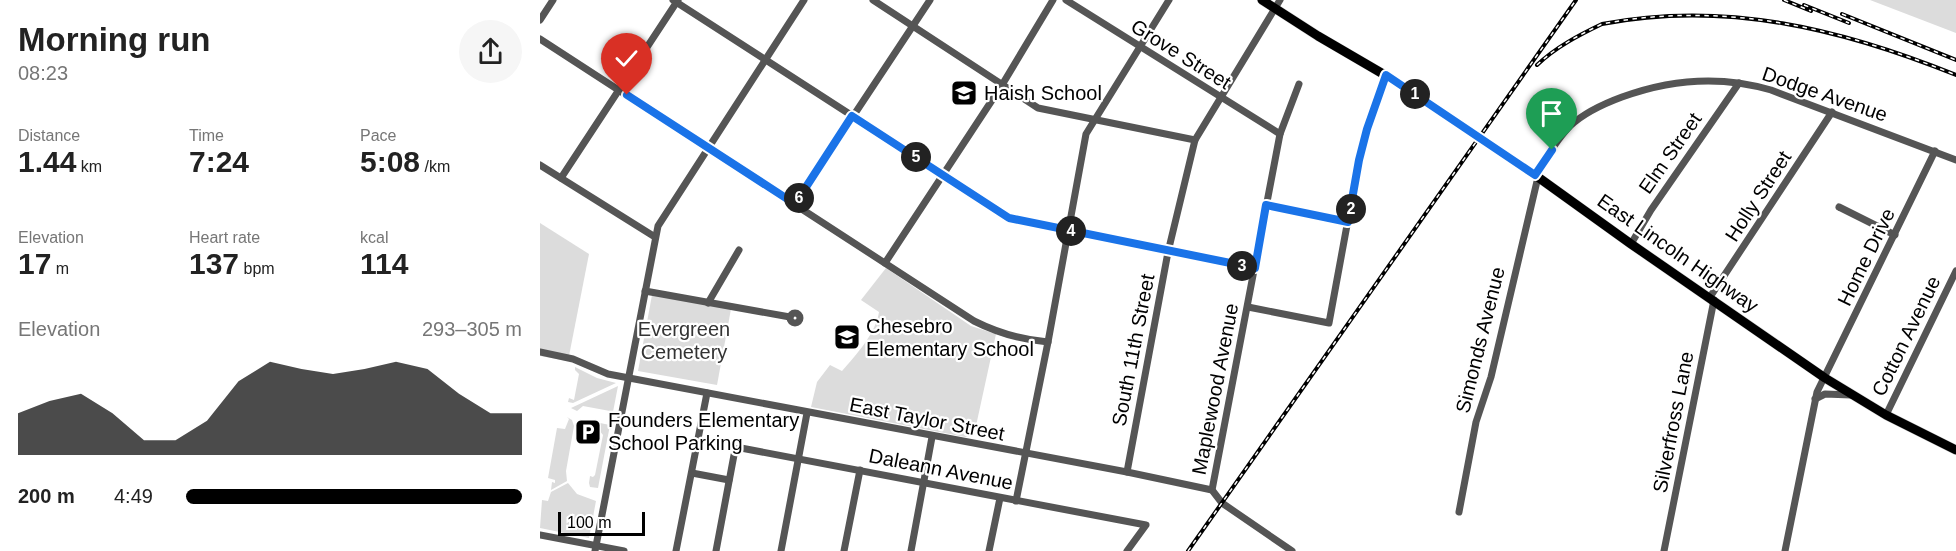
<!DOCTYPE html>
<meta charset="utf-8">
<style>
:root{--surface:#fff;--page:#f6f6f6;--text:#222;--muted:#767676;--accent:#000}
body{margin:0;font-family:Arial,sans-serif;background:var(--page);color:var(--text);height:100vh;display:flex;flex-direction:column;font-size:22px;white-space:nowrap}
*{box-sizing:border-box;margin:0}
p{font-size:20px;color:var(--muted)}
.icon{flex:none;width:33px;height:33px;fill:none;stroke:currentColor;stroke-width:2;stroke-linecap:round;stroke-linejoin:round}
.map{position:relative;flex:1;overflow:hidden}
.side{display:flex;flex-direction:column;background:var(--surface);width:540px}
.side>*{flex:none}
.scale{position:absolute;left:18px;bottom:15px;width:87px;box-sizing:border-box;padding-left:6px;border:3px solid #000;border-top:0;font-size:16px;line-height:21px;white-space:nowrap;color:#000;-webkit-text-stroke:4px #fff;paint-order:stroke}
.pin{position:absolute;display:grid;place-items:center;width:51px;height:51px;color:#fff;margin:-62px -26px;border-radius:50% 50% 50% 0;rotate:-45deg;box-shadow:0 0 6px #0007}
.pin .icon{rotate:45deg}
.km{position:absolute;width:30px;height:30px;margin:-15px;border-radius:50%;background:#222;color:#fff;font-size:16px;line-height:30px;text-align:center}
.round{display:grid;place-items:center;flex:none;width:63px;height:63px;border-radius:32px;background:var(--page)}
.overview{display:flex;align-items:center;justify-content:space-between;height:102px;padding:0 18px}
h1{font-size:33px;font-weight:700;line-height:45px}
.figures{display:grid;grid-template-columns:repeat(3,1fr);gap:9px;height:102px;padding:6px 18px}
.figures div{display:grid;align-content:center}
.figures b{font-size:30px;font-weight:700}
.figures small{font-size:16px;font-weight:400}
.figures p{font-size:16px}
.chart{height:168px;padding:12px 18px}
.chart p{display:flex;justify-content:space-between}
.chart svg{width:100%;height:108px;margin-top:6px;fill:var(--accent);opacity:.7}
ul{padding:0 18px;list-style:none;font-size:20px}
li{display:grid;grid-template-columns:96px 72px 1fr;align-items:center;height:45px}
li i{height:15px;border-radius:8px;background:var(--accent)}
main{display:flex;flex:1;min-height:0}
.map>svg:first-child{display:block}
.green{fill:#dcdcdc}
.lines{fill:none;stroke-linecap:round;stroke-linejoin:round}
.major-casing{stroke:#dbdbdb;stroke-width:10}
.minor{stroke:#555;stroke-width:7}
.major{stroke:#000;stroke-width:9}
.rail-casing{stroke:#000;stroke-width:4}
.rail{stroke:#fff;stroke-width:1.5;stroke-dasharray:4.5;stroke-linecap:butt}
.route-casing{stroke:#fff;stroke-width:12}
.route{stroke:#1a73e8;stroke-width:8}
.labels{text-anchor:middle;stroke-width:4.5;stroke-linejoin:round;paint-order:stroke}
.street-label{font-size:20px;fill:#000;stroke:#fff}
.poi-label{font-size:20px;fill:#000;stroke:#fff;text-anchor:start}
.park-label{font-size:20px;fill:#333;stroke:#fff}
</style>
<main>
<section class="side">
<div class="overview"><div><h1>Morning run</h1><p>08:23</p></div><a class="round"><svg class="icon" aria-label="share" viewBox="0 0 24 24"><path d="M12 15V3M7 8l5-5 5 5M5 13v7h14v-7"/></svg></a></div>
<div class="figures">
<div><p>Distance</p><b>1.44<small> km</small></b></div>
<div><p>Time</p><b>7:24</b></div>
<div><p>Pace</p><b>5:08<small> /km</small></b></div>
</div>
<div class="figures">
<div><p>Elevation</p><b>17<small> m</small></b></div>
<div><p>Heart rate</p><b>137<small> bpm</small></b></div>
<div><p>kcal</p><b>114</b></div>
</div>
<div class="chart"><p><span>Elevation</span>293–305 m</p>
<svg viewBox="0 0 160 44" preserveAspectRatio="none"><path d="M0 44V27L10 22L20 19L30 27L40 38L50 38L60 30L70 14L80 6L90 9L100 11L110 9L120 6L130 9L140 19L150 27L160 27V44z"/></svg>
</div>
<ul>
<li><b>200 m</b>4:49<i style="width:100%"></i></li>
</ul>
</section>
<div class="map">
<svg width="1416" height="551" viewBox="0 0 1416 551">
<rect width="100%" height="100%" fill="#fff"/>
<g class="green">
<polygon points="1330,0 1416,0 1416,33"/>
<polygon points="0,223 49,254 28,361 0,356"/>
<path d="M346 268 431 326 456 334 434 435 425 437 271 407 277 382 290 365 302 371C316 355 336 333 339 312L321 300Z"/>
<polygon points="112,295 191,309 177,385 98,371"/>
<polygon points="35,367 57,378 76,383 33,403 28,402 29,398 34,400 39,374 35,370"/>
<polygon points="78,386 72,417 68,415 70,411 43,406 37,411 31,408"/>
<polygon points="27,417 32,420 34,426 26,471 27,481 11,490 12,482 15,483 15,480 8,478 17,428 25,429 29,419"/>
<polygon points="60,423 70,425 58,488 50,487 49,483 50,476 53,477 55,475 63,435 59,430"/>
<polygon points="28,483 37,494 56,501 49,538 0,528 2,500 8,501 11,492"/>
</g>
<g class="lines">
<defs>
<polyline id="major" points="722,0 778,36 862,85 995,175 1091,244 1285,378 1346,415 1416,450"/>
</defs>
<use href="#major" class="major-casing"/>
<g class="minor">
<polyline points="133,0 469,217 628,252 715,268"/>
<polyline points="333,0 498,108 655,140"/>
<polyline points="526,0 740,134"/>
<polyline points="0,20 13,0"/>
<path d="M0 39 434 321C456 332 483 340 508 342"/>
<polyline points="0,165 115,237"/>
<path d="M995 175C1006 159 1016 140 1030 126 1045 112 1063 104 1082 97 1131 79 1180 75 1231 90L1416 160"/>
<polyline points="21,178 138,0"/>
<polyline points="255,204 390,0"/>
<polyline points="726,205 809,222"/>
<polyline points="1299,207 1355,235"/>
<polyline points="1091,244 1111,210 1199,83"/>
<polyline points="345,263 462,85 513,0"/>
<polyline points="105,291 250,317"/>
<polyline points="1170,297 1292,112"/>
<polyline points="168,303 199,250"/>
<polyline points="708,307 789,323 819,160 846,75"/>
<circle cx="255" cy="318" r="5"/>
<polyline points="0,352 33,359 68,374 587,472 672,490 682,503 752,551"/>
<polyline points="1275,399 1285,394 1311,395"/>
<polyline points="1346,415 1416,271"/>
<polyline points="587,472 628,252 655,140 740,0"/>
<polyline points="152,473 189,480"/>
<polyline points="672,490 740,134 759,84"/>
<polyline points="476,501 508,342 546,134 629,0"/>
<polyline points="919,512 936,422 951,377 998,177"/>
<polyline points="0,535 84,551"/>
<polyline points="55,551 118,226 264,0"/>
<polyline points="136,551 167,393"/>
<polyline points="176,551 194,455 196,449 201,448 606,525 587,551"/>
<polyline points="241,551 267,413"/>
<polyline points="304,551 320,470"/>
<polyline points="371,551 392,437"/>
<polyline points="449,551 460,498"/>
<polyline points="1124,551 1174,300"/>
<polyline points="1245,551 1277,392 1395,151"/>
</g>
<use href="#major" class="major"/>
<defs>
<g id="rail">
<polyline points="1244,0 1271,11"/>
<polyline points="1264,5 1309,23"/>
<polyline points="1302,14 1416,60"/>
<path d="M997 65C1016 47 1039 35 1062 24 1185 0 1302 29 1416 75"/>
<polyline points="648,551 1036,0"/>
</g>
</defs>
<use href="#rail" class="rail-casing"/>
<use href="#rail" class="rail"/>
</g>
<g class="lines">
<defs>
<polyline id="route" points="87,95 255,204 312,116 469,218 715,268 726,205 808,222 819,160 827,129 846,75 995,175 1012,150"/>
</defs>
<use href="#route" class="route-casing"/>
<use href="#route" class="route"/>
</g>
<defs>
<symbol id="school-square" viewBox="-11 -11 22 22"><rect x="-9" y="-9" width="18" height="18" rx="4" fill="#000" stroke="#fff"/><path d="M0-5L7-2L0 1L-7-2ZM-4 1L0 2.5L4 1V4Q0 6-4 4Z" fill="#fff"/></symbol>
<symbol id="parking-square" viewBox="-11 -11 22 22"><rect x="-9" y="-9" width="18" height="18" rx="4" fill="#000" stroke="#fff"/><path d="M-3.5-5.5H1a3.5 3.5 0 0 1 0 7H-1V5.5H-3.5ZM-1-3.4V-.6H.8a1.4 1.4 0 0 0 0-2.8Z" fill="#fff"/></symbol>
</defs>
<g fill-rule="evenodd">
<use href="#school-square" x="409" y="78" width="30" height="30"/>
<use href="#school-square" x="292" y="322" width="30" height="30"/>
<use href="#parking-square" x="33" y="417" width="30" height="30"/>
</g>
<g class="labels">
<g class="street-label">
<text transform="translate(641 54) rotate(32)" y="7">Grove Street</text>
<text transform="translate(1285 94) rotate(19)" y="7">Dodge Avenue</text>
<text transform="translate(1130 153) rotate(-55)" y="7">Elm Street</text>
<text transform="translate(1218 196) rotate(-57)" y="7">Holly Street</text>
<text transform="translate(1138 253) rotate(35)" y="7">East Lincoln Highway</text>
<text transform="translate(1326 257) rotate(-64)" y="7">Home Drive</text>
<text transform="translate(1366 336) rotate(-64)" y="7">Cotton Avenue</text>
<text transform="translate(940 340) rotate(-76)" y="7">Simonds Avenue</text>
<text transform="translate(593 350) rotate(-79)" y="7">South 11th Street</text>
<text transform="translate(675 389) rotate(-79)" y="7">Maplewood Avenue</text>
<text transform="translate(387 419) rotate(11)" y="7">East Taylor Street</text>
<text transform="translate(1133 422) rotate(-79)" y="7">Silverfross Lane</text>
<text transform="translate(401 469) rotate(11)" y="7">Daleann Avenue</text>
</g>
<g class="poi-label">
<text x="444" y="100">Haish School</text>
<text x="326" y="333">Chesebro<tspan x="326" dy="23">Elementary School</tspan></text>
<text x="68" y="427">Founders Elementary<tspan x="68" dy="23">School Parking</tspan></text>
</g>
<g class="park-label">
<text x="144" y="336">Evergreen<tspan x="144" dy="23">Cemetery</tspan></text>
</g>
</g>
</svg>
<div class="scale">100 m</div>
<div class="pin" style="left:1012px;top:150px;background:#1e9e55"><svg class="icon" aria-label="arrive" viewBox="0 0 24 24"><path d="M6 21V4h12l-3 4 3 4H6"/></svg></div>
<div class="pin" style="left:87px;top:95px;background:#d93025"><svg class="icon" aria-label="check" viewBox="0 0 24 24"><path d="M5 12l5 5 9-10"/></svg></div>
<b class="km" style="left:875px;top:94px">1</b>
<b class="km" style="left:811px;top:209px">2</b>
<b class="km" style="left:702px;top:266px">3</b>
<b class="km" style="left:531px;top:231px">4</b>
<b class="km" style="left:376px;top:157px">5</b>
<b class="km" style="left:259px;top:198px">6</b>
</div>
</main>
